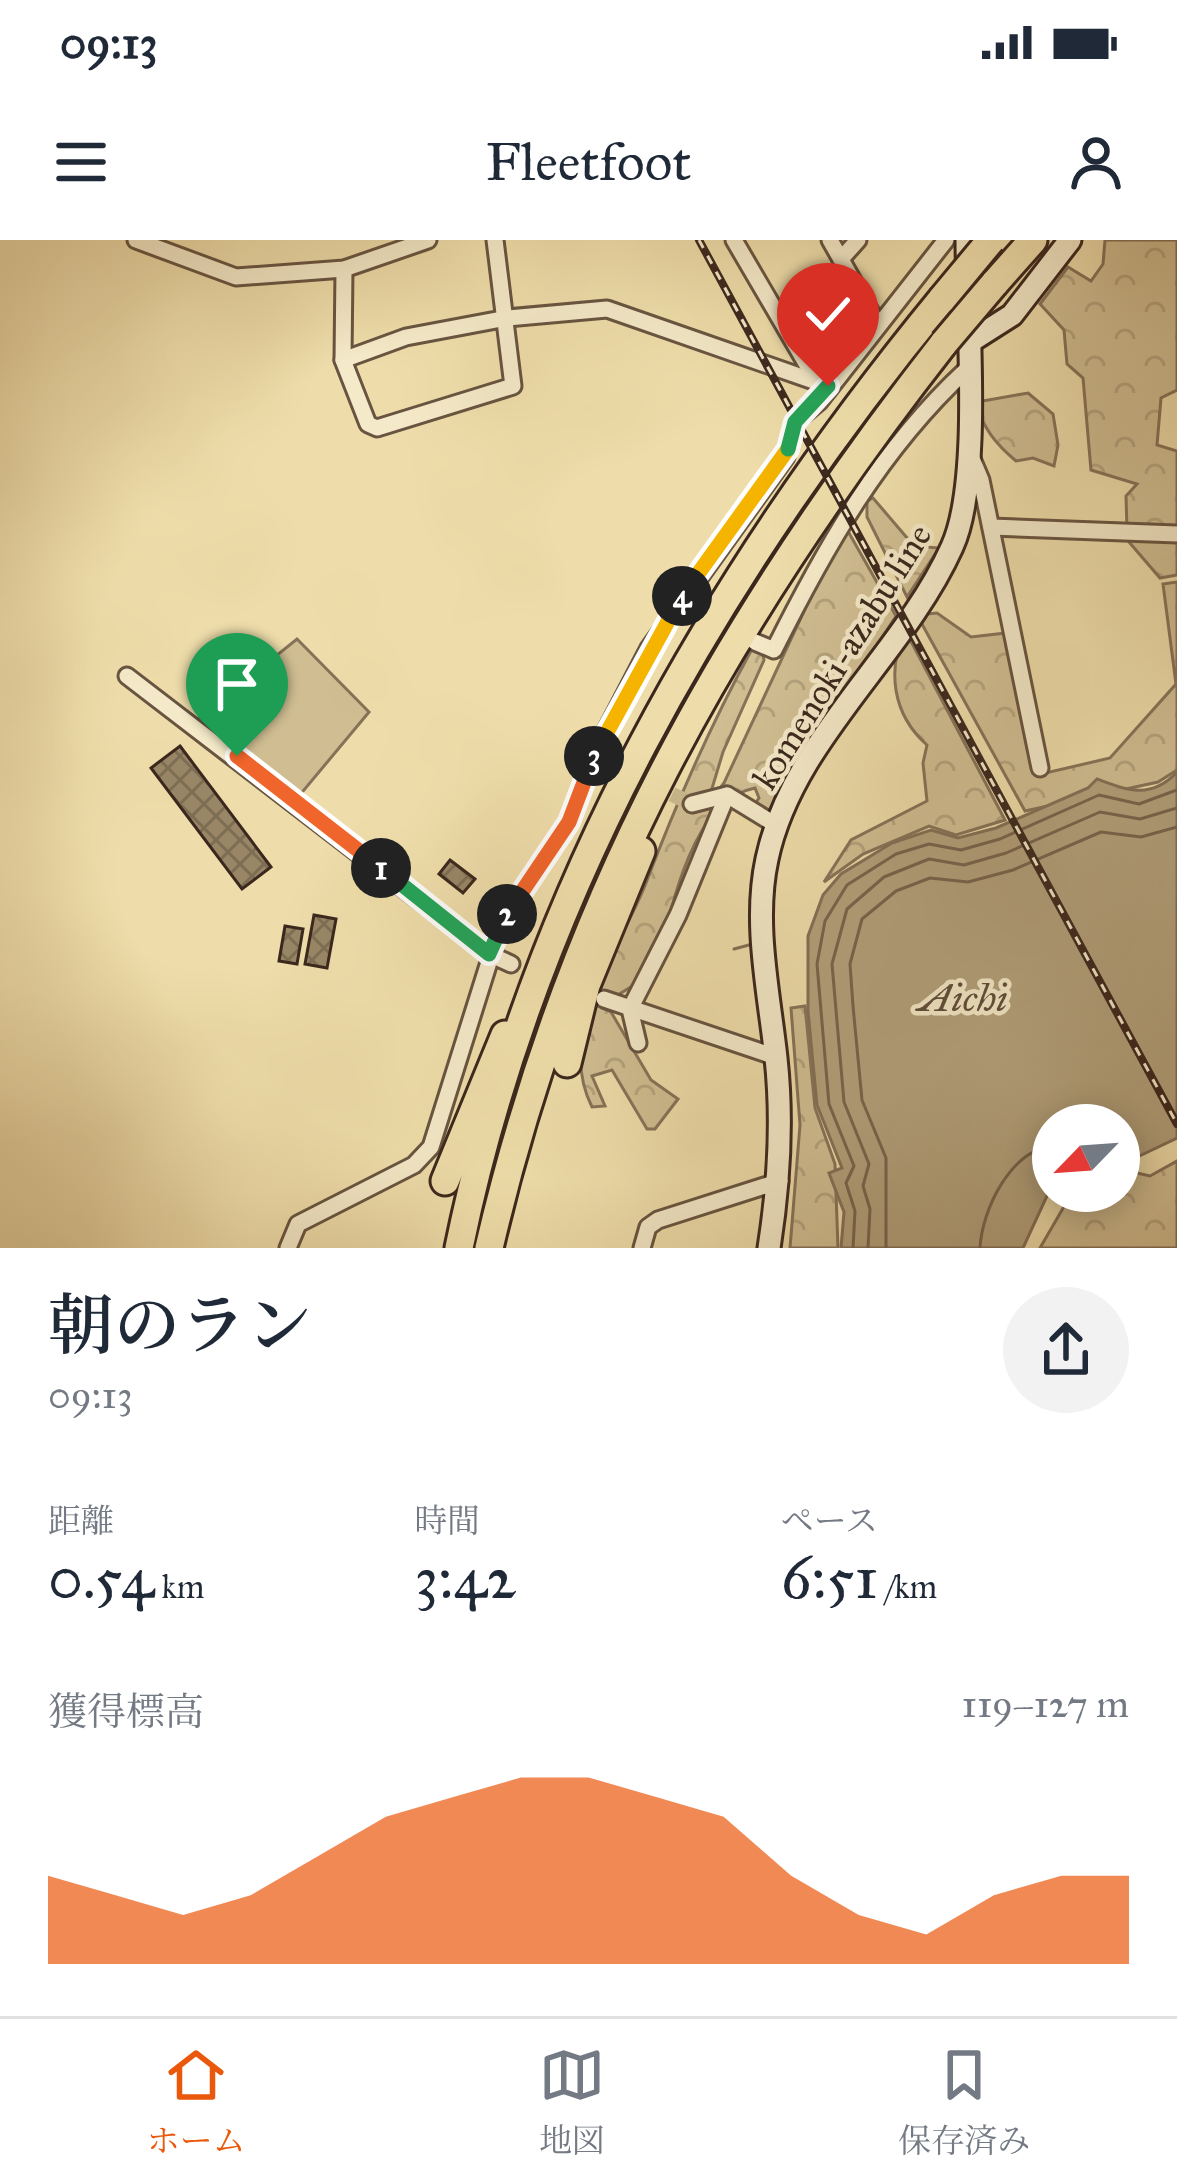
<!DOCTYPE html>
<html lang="ja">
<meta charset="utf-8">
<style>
:root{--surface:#fff;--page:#f2f2f3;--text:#1f2937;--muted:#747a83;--line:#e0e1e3;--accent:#ea580c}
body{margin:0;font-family:"IM FELL Great Primer","Noto Serif JP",serif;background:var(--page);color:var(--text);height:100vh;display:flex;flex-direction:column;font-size:45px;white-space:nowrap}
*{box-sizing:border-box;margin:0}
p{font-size:39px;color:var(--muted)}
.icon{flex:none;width:66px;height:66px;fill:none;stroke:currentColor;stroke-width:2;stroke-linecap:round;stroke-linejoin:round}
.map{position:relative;height:1008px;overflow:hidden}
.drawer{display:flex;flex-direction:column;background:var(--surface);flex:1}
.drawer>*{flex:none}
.needle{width:78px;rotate:245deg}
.fabs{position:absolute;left:1032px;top:864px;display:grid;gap:24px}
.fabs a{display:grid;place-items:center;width:108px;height:108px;border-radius:50%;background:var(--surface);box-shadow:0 6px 30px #0003;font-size:60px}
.pin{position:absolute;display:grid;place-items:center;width:102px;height:102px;color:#fff;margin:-123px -51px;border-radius:50% 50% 50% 0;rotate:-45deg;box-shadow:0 0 12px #0007}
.pin .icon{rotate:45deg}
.km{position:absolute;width:60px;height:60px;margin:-30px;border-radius:50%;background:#222;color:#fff;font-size:33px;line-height:60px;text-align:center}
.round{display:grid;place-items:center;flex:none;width:126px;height:126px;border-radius:63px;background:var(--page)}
.headline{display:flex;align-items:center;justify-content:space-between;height:204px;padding:0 48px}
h1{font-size:66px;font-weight:600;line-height:90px}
.stats{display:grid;grid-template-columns:repeat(3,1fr);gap:18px;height:204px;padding:12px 48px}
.stats div{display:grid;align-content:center}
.stats b{font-size:60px;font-weight:600}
.stats small{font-size:33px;font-weight:400}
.stats p{font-size:33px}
.chart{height:336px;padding:24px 48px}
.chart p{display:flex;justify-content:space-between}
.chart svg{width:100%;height:216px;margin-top:12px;fill:var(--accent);opacity:.7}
.status{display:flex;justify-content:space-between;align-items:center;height:84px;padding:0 60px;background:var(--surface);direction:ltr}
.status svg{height:33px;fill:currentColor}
header{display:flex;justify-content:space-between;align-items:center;height:156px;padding:0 48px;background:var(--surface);font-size:54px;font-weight:600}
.dock{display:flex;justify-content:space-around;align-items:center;height:168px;border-top:3px solid var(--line);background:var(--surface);font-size:33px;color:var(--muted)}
.dock a{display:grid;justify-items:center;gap:6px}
.dock .current{color:var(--accent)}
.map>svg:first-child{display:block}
.forest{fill:url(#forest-crowns);stroke:#867258;stroke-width:3}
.park{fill:#d0be92;stroke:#867258;stroke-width:3}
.water{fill:#b19f7a;stroke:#826f55;stroke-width:3}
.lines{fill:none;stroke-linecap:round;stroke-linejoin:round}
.shore{stroke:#76634c;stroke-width:3}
.stream{stroke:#826f55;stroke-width:3}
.building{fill:url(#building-cross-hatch);stroke:#3b271d;stroke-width:3}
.street-tunnel{stroke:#cab98e;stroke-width:15;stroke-dasharray:15 8;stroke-linecap:butt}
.street-casing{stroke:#685440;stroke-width:21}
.secondary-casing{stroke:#3b271d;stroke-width:27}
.highway-casing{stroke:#3b271d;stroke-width:33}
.street{stroke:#f4e9c8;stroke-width:15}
.secondary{stroke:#f4e9c8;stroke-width:21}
.highway{stroke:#eda;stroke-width:27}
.rail-casing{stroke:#3b271d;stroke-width:8}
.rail{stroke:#f4e9c8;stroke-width:3;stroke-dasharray:9;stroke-linecap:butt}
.highway-bridge-casing{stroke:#3b271d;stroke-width:33;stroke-linecap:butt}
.highway-bridge{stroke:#eda;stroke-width:27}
.split-1-casing{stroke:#fff;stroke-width:24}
.split-2-casing{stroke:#fff;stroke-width:24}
.split-3-casing{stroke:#fff;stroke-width:24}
.split-4-casing{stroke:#fff;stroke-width:24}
.split-5-casing{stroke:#fff;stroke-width:24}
.split-6-casing{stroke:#fff;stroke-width:24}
.split-1{stroke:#f0652b;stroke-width:15}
.split-2{stroke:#22a559;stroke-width:15}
.split-3{stroke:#f0652b;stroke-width:15}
.split-4{stroke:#f5b400;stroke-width:15}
.split-5{stroke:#f5b400;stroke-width:15}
.split-6{stroke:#22a559;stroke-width:15}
.labels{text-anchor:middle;stroke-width:9;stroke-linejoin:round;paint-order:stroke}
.street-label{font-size:36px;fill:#3b271d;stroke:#f4e9c8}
.water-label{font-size:39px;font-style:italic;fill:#5e4b39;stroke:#f4e9c8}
</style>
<div class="status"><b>09:13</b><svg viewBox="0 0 49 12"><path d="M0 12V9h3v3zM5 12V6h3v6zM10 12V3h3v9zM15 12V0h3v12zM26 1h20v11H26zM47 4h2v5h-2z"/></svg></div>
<header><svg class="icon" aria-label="menu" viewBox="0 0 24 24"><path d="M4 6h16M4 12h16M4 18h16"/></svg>Fleetfoot<svg class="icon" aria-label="person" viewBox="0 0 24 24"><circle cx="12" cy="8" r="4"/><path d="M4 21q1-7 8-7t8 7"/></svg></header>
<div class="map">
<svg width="1177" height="1008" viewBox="0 0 1177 1008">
<defs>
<pattern id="forest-crowns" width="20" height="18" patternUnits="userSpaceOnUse" patternTransform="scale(3)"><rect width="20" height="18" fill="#d0be92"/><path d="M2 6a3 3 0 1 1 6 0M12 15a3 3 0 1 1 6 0" fill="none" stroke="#b4a37d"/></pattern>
<pattern id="building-cross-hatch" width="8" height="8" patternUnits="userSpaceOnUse" patternTransform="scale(3)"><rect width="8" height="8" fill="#988666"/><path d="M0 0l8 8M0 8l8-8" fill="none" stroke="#7d6e53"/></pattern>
</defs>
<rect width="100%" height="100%" fill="#eda"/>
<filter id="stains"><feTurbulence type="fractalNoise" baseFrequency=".00167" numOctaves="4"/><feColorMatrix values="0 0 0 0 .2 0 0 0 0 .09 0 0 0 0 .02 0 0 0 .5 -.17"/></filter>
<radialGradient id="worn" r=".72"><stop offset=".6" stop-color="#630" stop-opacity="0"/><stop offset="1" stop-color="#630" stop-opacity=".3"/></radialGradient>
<g class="forest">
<polygon points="1105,0 1177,0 1177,150 1161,158 1157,205 1177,211 1177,292 1127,290 1126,256 1137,244 1091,230 1083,138 1067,124 1064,90 1040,64 1068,27 1091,41 1103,24"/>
<path d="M1028 153 1053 174 1058 205 1054 226 1033 218 1016 221C997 205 981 187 977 162Z"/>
<polygon points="873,258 914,306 939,308 907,357 867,277 867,261"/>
<path d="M849 293 896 376 770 569 758 581 747 575 759 558 755 548C690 560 669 676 657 731L616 756 604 752 602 768 611 772 651 840 678 859 655 889H647L612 830 592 836 605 866 592 867C554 792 620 710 646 643 677 561 710 486 752 409L762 411 764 420 723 512 707 565 724 543 839 296Z"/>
<polygon points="1123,295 1177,299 1177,335 1160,338"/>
<polygon points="1177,342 1177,530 1158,542 1025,571 917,375 937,373 971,397 1006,393 1037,535 1110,518 1176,444 1163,344"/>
<path d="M905 390 1005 580 956 595 929 586 863 614 824 642 851 600 927 561 923 523 927 505C892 474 887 430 905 390Z"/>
<polygon points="805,766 815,868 835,924 838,1008 790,1008 800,885 791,768"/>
<polygon points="1177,921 1177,1008 1040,1008 1073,951 1119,951 1119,929 1150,936"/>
</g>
<polygon class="park" points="297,399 369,472 299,556 199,478"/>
<path class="water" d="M1177 532V898L1131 920 1119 916V885H1053V943L1023 1008H841L844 972 829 933 842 928 817 865 808 771V696L823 655 841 634 892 603 931 590 958 598 996 588 1088 548 1097 539C1126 550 1151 560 1177 532Z"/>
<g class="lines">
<g class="shore">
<polyline points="853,1008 855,971 846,943 854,926 829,864 817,724 825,681 847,645 896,614 929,604 961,610 1000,599 1099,555 1139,564 1177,550"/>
<polyline points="868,1008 870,969 863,946 869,924 844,862 832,724 847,669 884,637 929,619 964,625 1006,613 1100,572 1140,579 1177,568"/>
<polyline points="886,1008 886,918 862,860 853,766 850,724 862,679 896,651 930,638 968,642 1013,630 1101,592 1141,597 1177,587"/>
<path d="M980 1008C982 969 1011 910 1053 906"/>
</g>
<polyline class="stream" points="734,709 749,705"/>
</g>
<g class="building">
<polygon points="180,506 271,627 242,649 151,528"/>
<polygon points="450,620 475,639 463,653 439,634"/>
<polygon points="314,675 336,679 327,728 305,724"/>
<polygon points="285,686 303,689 297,724 279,721"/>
</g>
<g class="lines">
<polyline class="street-tunnel" points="610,524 692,564"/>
<defs>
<g id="street">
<polyline points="136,0 236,37 344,29 428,0"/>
<polyline points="734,0 814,137"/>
<polyline points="830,0 878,85"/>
<polyline points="841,19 858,0"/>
<polyline points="344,29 343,120 368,184 377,188 513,146 495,0"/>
<polyline points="343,120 406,97 507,78 607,69 828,146"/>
<polyline points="970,214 981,240 1040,528"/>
<polyline points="991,287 1177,294"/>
<polyline points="682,355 699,366"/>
<path d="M755 402 774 410C826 306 880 210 966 130"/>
<polyline points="127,436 489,714 511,724"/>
<polyline points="692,564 727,555 776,585"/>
<polyline points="604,759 776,817"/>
<polyline points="638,803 630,769 678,675 727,555"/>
<polyline points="288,1008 298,984 414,925 431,907 501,684 569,582 596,510 649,408 786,217 795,182 819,162 946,0"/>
<polyline points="642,1008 648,987 658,980 780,941"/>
</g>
<g id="secondary">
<polyline points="968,103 1012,75 1070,0"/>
<path d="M769 1008C779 944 783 883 776 818 769 753 753 683 767 619 792 500 903 416 952 307 982 242 967 77 967 0"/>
</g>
<g id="highway">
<polyline points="994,44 1033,0"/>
<polyline points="567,823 586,745 641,611"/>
<polyline points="445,941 505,795"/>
<path d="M459 1008C531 655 716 334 942 59"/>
<path d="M489 1008C570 659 725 383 944 103"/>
</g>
</defs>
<use href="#street" class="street-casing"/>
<use href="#secondary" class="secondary-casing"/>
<use href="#highway" class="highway-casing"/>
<use href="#street" class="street"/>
<use href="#secondary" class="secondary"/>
<use href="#highway" class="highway"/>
<defs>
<polyline id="rail" points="699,0 1177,884"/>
</defs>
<use href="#rail" class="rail-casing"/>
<use href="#rail" class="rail"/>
<defs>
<g id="highway-bridge">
<polyline points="942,59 991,0"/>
<polyline points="944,103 994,44"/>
</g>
</defs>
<use href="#highway-bridge" class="highway-bridge-casing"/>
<use href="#highway-bridge" class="highway-bridge"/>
</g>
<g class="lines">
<defs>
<polyline id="split-1" points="237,516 381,628"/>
<polyline id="split-2" points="381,628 489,714 507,674"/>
<polyline id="split-3" points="507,674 569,582 594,516"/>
<polyline id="split-4" points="594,516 682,356"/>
<polyline id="split-5" points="682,356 788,209"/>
<polyline id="split-6" points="788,209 795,182 828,146"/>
</defs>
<use href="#split-1" class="split-1-casing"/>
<use href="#split-2" class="split-2-casing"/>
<use href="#split-3" class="split-3-casing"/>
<use href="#split-4" class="split-4-casing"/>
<use href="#split-5" class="split-5-casing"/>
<use href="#split-6" class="split-6-casing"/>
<use href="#split-1" class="split-1"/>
<use href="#split-2" class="split-2"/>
<use href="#split-3" class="split-3"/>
<use href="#split-4" class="split-4"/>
<use href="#split-5" class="split-5"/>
<use href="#split-6" class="split-6"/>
</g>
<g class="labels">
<g class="street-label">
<text transform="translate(841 416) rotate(-58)" y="13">komenoki-azabu line</text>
</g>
<g class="water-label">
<text x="963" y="771">Aichi</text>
</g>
</g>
<rect width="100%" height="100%" filter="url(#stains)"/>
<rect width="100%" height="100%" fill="url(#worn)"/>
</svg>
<div class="fabs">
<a><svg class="needle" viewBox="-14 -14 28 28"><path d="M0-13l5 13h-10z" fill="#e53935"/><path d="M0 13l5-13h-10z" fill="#747a83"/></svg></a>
</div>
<div class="pin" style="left:237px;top:516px;background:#1e9e55"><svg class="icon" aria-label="arrive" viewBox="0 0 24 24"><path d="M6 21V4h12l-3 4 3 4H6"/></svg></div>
<div class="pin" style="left:828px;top:146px;background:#d93025"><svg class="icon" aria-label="check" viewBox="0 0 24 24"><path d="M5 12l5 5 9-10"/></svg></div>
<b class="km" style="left:381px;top:628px">1</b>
<b class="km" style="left:507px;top:674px">2</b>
<b class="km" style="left:594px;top:516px">3</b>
<b class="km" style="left:682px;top:356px">4</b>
</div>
<section class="drawer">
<div class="headline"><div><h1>朝のラン</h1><p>09:13</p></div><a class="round"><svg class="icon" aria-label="share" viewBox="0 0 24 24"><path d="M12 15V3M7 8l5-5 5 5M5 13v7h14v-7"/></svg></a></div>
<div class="stats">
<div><p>距離</p><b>0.54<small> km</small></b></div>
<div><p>時間</p><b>3:42</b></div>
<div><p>ペース</p><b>6:51<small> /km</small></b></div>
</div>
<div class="chart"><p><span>獲得標高</span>119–127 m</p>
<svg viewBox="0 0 160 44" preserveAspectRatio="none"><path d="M0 44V26L10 30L20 34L30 30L40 22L50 14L60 10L70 6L80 6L90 10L100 14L110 26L120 34L130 38L140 30L150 26L160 26V44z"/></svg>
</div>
</section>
<nav class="dock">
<a class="current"><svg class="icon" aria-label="home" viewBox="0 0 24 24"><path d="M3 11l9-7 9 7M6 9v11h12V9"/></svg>ホーム</a>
<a><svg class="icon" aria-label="map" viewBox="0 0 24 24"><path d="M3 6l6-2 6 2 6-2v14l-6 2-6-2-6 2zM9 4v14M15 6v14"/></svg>地図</a>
<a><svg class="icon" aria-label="saved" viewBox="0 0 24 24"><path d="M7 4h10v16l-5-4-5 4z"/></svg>保存済み</a>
</nav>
